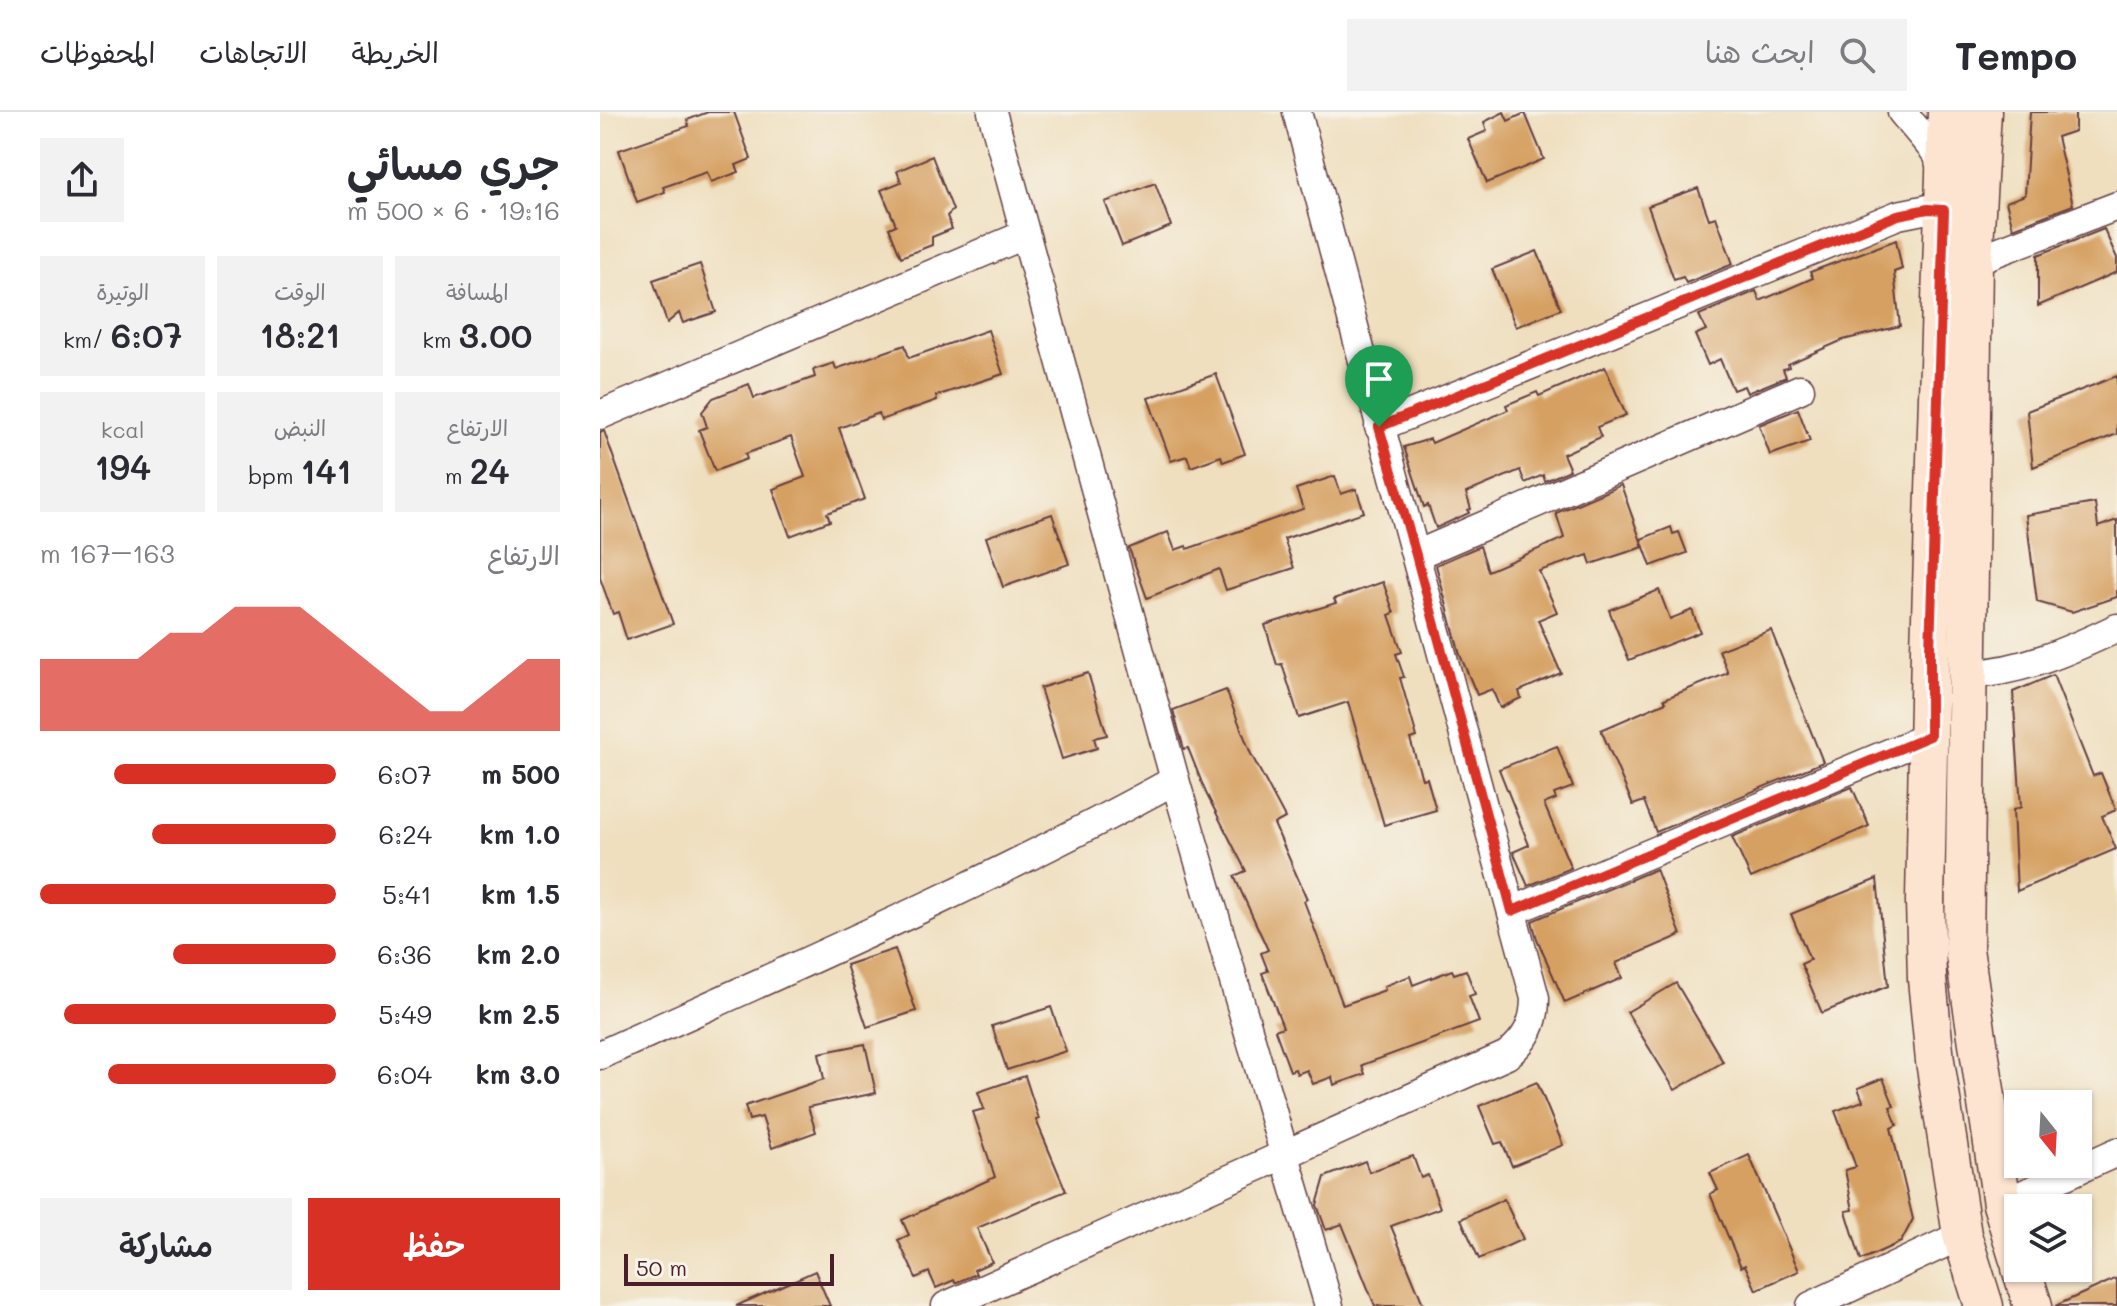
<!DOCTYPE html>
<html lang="ar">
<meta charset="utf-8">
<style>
:root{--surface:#fff;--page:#f2f2f3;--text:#2b2b33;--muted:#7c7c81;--line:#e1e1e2;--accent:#d93025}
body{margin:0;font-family:Mali,"Playpen Sans Arabic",sans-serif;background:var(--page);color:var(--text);direction:rtl;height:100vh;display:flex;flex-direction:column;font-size:30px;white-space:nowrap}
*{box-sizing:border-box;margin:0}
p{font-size:26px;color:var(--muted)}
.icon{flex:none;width:44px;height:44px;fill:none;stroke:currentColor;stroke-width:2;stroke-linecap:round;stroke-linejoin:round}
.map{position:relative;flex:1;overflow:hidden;direction:ltr}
.drawer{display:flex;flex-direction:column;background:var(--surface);width:600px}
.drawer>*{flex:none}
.needle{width:52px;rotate:162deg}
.tools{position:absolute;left:1404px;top:978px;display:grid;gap:16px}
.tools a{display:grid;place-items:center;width:88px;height:88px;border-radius:0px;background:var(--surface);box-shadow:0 2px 6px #0004;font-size:40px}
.scale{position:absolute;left:24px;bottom:20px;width:210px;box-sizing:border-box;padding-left:8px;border:4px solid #4a1f2b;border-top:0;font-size:22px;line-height:28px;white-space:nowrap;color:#4a1f2b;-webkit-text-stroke:6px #f7f3e8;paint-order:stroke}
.pin{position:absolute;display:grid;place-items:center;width:68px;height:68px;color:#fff;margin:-82px -34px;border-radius:50% 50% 50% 0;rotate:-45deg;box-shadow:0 0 8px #0007}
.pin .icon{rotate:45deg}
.round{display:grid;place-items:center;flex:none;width:84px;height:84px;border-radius:0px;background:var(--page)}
.head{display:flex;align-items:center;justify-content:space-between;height:136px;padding:0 40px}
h1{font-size:44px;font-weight:600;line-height:60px}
.stats{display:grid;grid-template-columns:repeat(3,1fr);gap:12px;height:136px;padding:8px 40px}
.stats div{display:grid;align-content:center;border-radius:0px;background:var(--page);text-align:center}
.stats b{font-size:34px;font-weight:600}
.stats small{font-size:22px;font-weight:400}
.stats p{font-size:22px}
.chart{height:224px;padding:16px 40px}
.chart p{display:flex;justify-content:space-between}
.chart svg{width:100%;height:144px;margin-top:8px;fill:var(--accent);opacity:.7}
.button{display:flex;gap:16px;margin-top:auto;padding:16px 40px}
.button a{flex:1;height:92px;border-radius:0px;background:var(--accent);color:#fff;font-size:32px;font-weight:600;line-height:92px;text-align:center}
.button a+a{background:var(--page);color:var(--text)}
ul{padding:0 40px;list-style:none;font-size:26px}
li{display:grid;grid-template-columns:128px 96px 1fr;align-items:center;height:60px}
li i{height:20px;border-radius:10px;background:var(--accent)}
header{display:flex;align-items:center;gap:48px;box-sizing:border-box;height:112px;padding:0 40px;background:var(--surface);border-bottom:2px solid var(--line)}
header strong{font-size:38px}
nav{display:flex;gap:44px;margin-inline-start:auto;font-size:28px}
.search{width:560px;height:72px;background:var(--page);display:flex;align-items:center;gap:20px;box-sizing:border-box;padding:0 28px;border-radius:0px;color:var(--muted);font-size:30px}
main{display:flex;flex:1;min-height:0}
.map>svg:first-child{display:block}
.building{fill:#d6a062}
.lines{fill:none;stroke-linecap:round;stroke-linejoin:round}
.street-casing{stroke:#633c41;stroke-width:31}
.secondary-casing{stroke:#633c41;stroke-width:41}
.street{stroke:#fff;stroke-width:28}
.secondary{stroke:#fde4d0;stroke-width:38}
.route-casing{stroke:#fff;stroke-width:16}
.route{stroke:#d93025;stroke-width:10}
</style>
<header>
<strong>Tempo</strong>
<div class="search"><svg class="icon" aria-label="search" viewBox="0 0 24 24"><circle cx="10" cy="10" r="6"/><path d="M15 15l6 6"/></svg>ابحث هنا</div>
<nav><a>الخريطة</a><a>الاتجاهات</a><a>المحفوظات</a></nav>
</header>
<main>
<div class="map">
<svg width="1517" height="1194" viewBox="0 0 1517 1194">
<rect width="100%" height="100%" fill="#f7f3e8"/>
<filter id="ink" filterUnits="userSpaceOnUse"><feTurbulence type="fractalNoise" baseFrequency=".0125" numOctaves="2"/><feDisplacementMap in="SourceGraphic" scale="16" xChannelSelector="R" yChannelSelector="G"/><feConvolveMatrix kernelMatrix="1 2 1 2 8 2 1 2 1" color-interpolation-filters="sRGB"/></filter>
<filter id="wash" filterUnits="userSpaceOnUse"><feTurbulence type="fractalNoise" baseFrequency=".006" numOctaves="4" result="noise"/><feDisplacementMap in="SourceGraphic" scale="32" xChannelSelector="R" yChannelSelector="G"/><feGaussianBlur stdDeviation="1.8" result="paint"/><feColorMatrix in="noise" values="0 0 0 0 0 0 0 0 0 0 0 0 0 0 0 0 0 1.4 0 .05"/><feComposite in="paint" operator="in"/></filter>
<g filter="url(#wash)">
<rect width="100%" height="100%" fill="#efdfbf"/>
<g id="blocks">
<g class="building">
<polygon points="108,0 134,0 151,47 136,53 139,60 111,70 107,60 63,75 65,80 37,90 19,38 89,14 87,8"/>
<polygon points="904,0 908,9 925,1 944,47 887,71 868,27 887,19 884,10"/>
<polygon points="1430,0 1475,0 1475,19 1457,25 1473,93 1413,116 1406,90 1425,83"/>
<polygon points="332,44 353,98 347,104 352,117 332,125 332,133 301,145 289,116 296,113 281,78 301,70 297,59"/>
<polygon points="555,71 571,114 522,134 505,90"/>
<polygon points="1098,76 1109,107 1116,105 1133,152 1086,171 1083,165 1074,168 1048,94"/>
<polygon points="1504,117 1517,146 1517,160 1438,194 1438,143"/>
<polygon points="1296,128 1302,157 1294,160 1300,214 1243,228 1188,252 1189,255 1183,257 1186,265 1147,281 1144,274 1133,278 1120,247 1108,253 1095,223 1106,218 1099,203 1156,179 1160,189 1213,166 1210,160"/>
<polygon points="937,139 961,197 916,215 892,157"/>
<polygon points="100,152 116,200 83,211 79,201 67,211 53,168"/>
<polygon points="388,218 403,262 336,284 337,288 281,308 279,301 239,316 265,387 227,401 230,409 190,424 173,377 205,365 191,325 145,342 147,347 115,359 99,318 107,315 102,300 113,286 149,272 154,286 215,265 213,258 234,251 236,257 305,233 309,246"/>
<polygon points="1005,255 1026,303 997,315 1001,325 963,342 970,358 945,369 943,363 925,371 920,358 866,381 871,397 868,398 869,401 836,416 828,393 824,395 804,335 830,327 832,331 908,298 906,293 937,280 939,284"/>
<polygon points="616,262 645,342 623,350 621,344 591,355 587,344 571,349 548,286"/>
<polygon points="1517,264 1517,322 1433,355 1427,299"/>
<polygon points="1198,297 1210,329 1170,343 1159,313"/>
<polygon points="4,319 73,512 27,528 18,500 13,502 0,466 0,320"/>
<polygon points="735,364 741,382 756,377 764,400 684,427 694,456 626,478 619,457 547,486 529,436 568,420 575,438 586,434 587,437 703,397 696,377"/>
<polygon points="1021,373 1043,435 991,452 988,443 939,459 957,500 938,508 961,561 919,579 921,586 900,596 892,577 877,583 860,543 836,453 880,434 888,459 964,426 956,401"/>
<polygon points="1495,391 1498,415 1517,408 1517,485 1472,500 1437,490 1426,403"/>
<polygon points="452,402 469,452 403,475 386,425"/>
<polygon points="1071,415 1073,422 1079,420 1087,441 1051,454 1041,427"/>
<polygon points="783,470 794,501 789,503 802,540 796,542 804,565 800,566 817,625 810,627 822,667 827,666 836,698 784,713 748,590 699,606 682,552 677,553 665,513 736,491 734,487"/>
<polygon points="1059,478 1070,507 1092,498 1100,520 1029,548 1009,498"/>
<polygon points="1171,518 1223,650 1056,720 1044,689 1033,693 1001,618 1066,590 1064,587 1128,561 1119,538"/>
<polygon points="488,561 507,623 494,626 497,636 462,647 440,576"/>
<polygon points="1453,563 1493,664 1501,661 1516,698 1502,704 1516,737 1417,779 1413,698 1421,695 1413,580"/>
<polygon points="626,578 651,642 685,706 674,712 707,787 704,789 743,893 785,878 784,874 810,864 813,873 852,858 854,862 866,858 875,882 869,884 879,910 762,953 765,962 734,973 732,965 713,972 707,958 697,962 695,957 690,959 675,918 683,915 662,861 668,859 661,841 668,838 634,764 646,759 606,681 588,636 584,637 573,598"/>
<polygon points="957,634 973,675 954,682 956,687 944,692 971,756 928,774 913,740 929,733 899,657"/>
<polygon points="1252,675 1269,714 1151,766 1132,725"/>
<polygon points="1056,757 1081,823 1016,851 1022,866 965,891 937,827 932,809"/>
<polygon points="1277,767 1288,874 1222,901 1201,852 1210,848 1191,802"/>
<polygon points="295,837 316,899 267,915 246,853"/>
<polygon points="1076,871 1123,950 1075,978 1027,900"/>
<polygon points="451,895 466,939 407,958 392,914"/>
<polygon points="265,932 276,981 208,995 216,1020 172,1036 162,1005 149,1008 145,994 224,967 219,941"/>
<polygon points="425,964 439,1007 436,1008 466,1079 377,1116 392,1150 374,1158 376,1162 355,1171 354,1168 336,1176 329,1160 316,1166 298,1128 309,1123 302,1108 395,1065 373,1000 384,997 378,980"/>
<polygon points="1283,966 1294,994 1290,995 1297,1013 1291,1016 1313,1107 1301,1130 1261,1148 1246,1099 1253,1098 1245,1058 1256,1055 1235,999 1263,989 1258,976"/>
<polygon points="937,970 963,1033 912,1054 902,1030 895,1032 879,994"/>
<polygon points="1149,1043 1199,1159 1156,1178 1145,1153 1141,1155 1110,1082 1118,1078 1110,1061"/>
<polygon points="813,1044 821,1066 828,1063 840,1096 791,1114 824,1194 775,1194 742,1112 726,1118 717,1093 725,1065 765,1049 769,1060"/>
<polygon points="904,1087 923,1127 879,1147 861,1107"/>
<polygon points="215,1159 230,1194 136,1194"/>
<polygon points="1517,1166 1517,1194 1455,1194"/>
</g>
</g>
</g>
<g filter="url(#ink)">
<use href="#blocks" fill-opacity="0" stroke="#633c41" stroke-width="2"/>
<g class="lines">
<defs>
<g id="street">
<polyline points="392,0 575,668 729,1194"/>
<polyline points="1302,0 1338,43 1342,62"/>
<polyline points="1373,149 1517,94"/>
<polyline points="0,303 424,123"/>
<polyline points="779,315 1298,103 1328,97 1344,98"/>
<polyline points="816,443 1200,277"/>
<path d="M1367 563C1423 559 1466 540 1517 516"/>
<polyline points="912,799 1330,624"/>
<path d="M0 943C194 855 388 771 575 668"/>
<polyline points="1402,1092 1517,1040"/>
<path d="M346 1194 907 943C927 927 935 911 935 886 856 590 774 296 697 0"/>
<polyline points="1211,1194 1362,1123"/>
</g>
<g id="secondary">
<polyline points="1347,0 1330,538 1325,789 1327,867 1335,949 1362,1123 1384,1194"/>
<polyline points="1382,0 1373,149 1364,837 1402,1092 1418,1145"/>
<polyline points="1421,1156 1433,1194"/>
</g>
</defs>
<use href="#street" class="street-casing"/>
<use href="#secondary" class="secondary-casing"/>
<use href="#street" class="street"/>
<use href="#secondary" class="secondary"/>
</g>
</g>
<g class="lines" filter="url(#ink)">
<defs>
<polygon id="route" points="1328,97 1344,98 1330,538 1330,624 912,799 816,443 779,315 1298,103"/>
</defs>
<use href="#route" class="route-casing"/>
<use href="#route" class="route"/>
</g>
</svg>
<div class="tools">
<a><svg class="needle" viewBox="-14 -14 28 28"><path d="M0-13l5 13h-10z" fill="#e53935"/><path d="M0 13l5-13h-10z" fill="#7c7c81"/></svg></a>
<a><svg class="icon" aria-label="layers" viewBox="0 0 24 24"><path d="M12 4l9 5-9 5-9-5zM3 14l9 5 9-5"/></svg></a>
</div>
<div class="scale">50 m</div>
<div class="pin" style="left:779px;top:315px;background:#1e9e55"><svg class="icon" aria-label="arrive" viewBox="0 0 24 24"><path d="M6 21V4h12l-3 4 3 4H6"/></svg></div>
</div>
<section class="drawer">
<div class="head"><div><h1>جري مسائي</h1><p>19:16 · 6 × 500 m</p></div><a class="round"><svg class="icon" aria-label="share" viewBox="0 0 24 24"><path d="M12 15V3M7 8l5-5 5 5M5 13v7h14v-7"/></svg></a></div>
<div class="stats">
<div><p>المسافة</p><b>3.00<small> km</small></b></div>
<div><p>الوقت</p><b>18:21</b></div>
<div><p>الوتيرة</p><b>6:07<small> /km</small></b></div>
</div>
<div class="stats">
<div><p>الارتفاع</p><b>24<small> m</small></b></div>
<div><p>النبض</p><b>141<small> bpm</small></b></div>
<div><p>kcal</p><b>194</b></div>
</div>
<div class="chart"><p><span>الارتفاع</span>163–167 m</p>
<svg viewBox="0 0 160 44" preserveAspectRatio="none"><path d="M0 44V22L10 22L20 22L30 22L40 14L50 14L60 6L70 6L80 6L90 14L100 22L110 30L120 38L130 38L140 30L150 22L160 22V44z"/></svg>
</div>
<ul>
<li><b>500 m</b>6:07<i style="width:75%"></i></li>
<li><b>1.0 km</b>6:24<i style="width:62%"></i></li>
<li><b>1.5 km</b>5:41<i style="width:100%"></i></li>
<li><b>2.0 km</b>6:36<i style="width:55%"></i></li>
<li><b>2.5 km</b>5:49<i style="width:92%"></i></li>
<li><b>3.0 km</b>6:04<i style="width:77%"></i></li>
</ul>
<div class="button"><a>حفظ</a><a>مشاركة</a></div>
</section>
</main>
